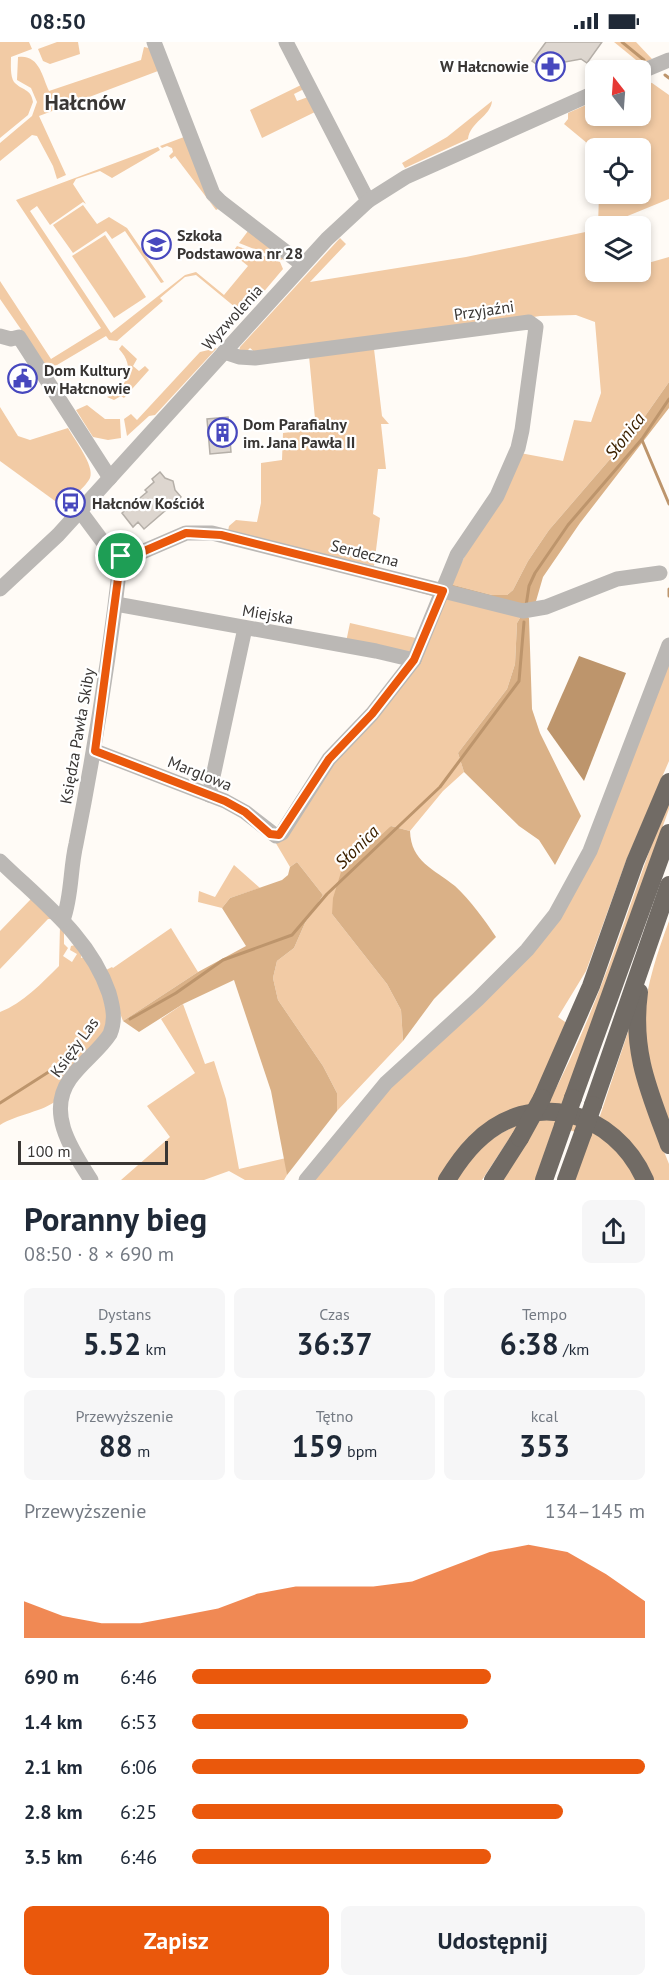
<!DOCTYPE html>
<html lang="pl">
<meta charset="utf-8">
<style>
:root{--surface:#fff;--page:#f6f6f7;--text:#1f2937;--muted:#747a83;--accent:#ea580c}
body{margin:0;font-family:"PT Sans",sans-serif;background:var(--page);color:var(--text);height:100vh;display:flex;flex-direction:column;font-size:22px;white-space:nowrap}
*{box-sizing:border-box;margin:0}
p{font-size:20px;color:var(--muted)}
.icon{flex:none;width:33px;height:33px;fill:none;stroke:currentColor;stroke-width:2;stroke-linecap:round;stroke-linejoin:round}
.map{position:relative;height:1138px;overflow:hidden}
.sheet{display:flex;flex-direction:column;background:var(--surface);flex:1}
.sheet>*{flex:none}
.needle{width:39px;rotate:343deg}
.fabs{position:absolute;left:585px;top:18px;display:grid;gap:12px}
.fabs a{display:grid;place-items:center;width:66px;height:66px;border-radius:9px;background:var(--surface);box-shadow:0 3px 9px #0003;font-size:30px}
.scale{position:absolute;left:18px;bottom:15px;width:150px;box-sizing:border-box;padding-left:6px;border:3px solid #393634;border-top:0;font-size:16px;line-height:21px;white-space:nowrap;color:#393634;-webkit-text-stroke:4px #fff;paint-order:stroke}
.pin{position:absolute;display:grid;place-items:center;width:51px;height:51px;color:#fff;margin:-26px;border:3px solid #fff;border-radius:50%;box-shadow:0 2px 6px #0007}
.round{display:grid;place-items:center;flex:none;width:63px;height:63px;border-radius:9px;background:var(--page)}
.head{display:flex;align-items:center;justify-content:space-between;height:102px;padding:0 24px}
h1{font-size:33px;font-weight:700;line-height:45px}
.metrics{display:grid;grid-template-columns:repeat(3,1fr);gap:9px;height:102px;padding:6px 24px}
.metrics div{display:grid;align-content:center;border-radius:9px;background:var(--page);text-align:center}
.metrics b{font-size:30px;font-weight:700}
.metrics small{font-size:16px;font-weight:400}
.metrics p{font-size:16px}
.chart{height:168px;padding:12px 24px}
.chart p{display:flex;justify-content:space-between}
.chart svg{width:100%;height:108px;margin-top:6px;fill:var(--accent);opacity:.7}
.cta{display:flex;gap:12px;margin-top:auto;padding:12px 24px}
.cta a{flex:1;height:69px;border-radius:9px;background:var(--accent);color:#fff;font-size:24px;font-weight:700;line-height:69px;text-align:center}
.cta a+a{background:var(--page);color:var(--text)}
ul{padding:0 24px;list-style:none;font-size:20px}
li{display:grid;grid-template-columns:96px 72px 1fr;align-items:center;height:45px}
li i{height:15px;border-radius:8px;background:var(--accent)}
.status{display:flex;justify-content:space-between;align-items:center;height:42px;padding:0 30px;background:var(--surface);direction:ltr}
.status svg{height:16px;fill:currentColor}
.map>svg:first-child{display:block}
.green{fill:#f2cba5}
.forest{fill:#dab187}
.water{fill:#bd956c}
.lines{fill:none;stroke-linecap:round;stroke-linejoin:round}
.stream{stroke:#bd956c;stroke-width:3}
.building{fill:#ddd6cf;stroke:#b5afa8;stroke-width:1.5}
.minor{stroke:#bbb8b5;stroke-width:15}
.highway{stroke:#716b65;stroke-width:18}
.highway-bridge{stroke:#716b65;stroke-width:18}
.route-casing{stroke:#fff;stroke-width:12}
.route{stroke:#ea580c;stroke-width:8}
.labels{text-anchor:middle;stroke-width:4.5;stroke-linejoin:round;paint-order:stroke}
.poi-label{font-size:16px;font-weight:bold;fill:#393634;stroke:#fff;text-anchor:start}
.street-label{font-size:16px;fill:#393634;stroke:#fff}
.water-label{font-size:18px;font-style:italic;fill:#3d2200;stroke:#fff}
.district-label{font-size:22px;font-weight:bold;fill:#393634;stroke:#fff}
</style>
<div class="status"><b>08:50</b><svg viewBox="0 0 49 12"><path d="M0 12V9h3v3zM5 12V6h3v6zM10 12V3h3v9zM15 12V0h3v12zM26 1h20v11H26zM47 4h2v5h-2z"/></svg></div>
<div class="map">
<svg width="669" height="1138" viewBox="0 0 669 1138">
<rect width="100%" height="100%" fill="#fffbf6"/>
<g class="green">
<path d="M0 0H29L32 7 11 15C11 22 10 34 14 40 22 49 31 46 33 60L28 73 0 96Z"/>
<polygon points="57,0 78,0 80,12 50,22 43,19 38,7"/>
<polygon points="614,0 636,0 652,17 641,22"/>
<path d="M144 5 149 6 158 29 39 74 66 133 57 137 53 124 37 94 32 93 0 119V101L32 74 37 60 31 46 17 38 18 15C39 12 42 34 49 49L141 18Z"/>
<polygon points="642,39 652,41 669,53 669,157 608,182 608,184 598,184 599,152 640,152 640,106 596,106 595,119 593,106 564,82 568,77 568,71 595,59 596,74 640,74"/>
<polygon points="301,43 304,47 294,52 297,59 308,55 315,70 262,96 250,68"/>
<path d="M492 59C491 74 470 80 468 97L405 126 402 121 447 95Z"/>
<polygon points="184,95 208,158 218,167 216,168 175,114 171,117 169,114 173,110 172,106 167,104 162,106 160,104"/>
<polygon points="158,105 160,108 112,136 100,129 76,137 73,142 86,162 83,160 50,183 37,164 30,169 111,291 185,233 196,230 224,253 248,224 232,211 237,204 280,220 283,227 250,266 245,265 241,270 196,233 185,235 160,256 163,259 117,299 109,298 106,294 57,323 47,325 0,257 0,239 51,317 101,286 16,158"/>
<polygon points="83,163 97,182 109,175 127,186 164,240 161,241 125,189 112,197 106,189 73,211 53,183"/>
<polygon points="595,188 596,230 611,230 612,231 640,230 641,223 669,215 669,340 636,387 549,488 528,519 513,548 507,553 492,553 450,542 520,411 563,419 574,378 591,380 601,351 595,280 576,273 540,274 421,292 257,312 250,306 245,311 239,309 240,305 340,196 346,202 310,240 466,215"/>
<polygon points="248,189 284,215 282,218 239,201"/>
<polygon points="105,193 146,255 114,276 72,214"/>
<path d="M122 303 137 317 133 324 139 329 145 324 149 328 124 356 121 354 114 358 107 355C128 346 136 325 119 307Z"/>
<polygon points="217,306 155,373 149,374 127,394 124,377 131,372 137,378 200,310"/>
<polygon points="374,307 382,374 389,382 381,382 386,427 378,427 373,472 380,476 374,524 228,489 229,484 236,478 257,480 261,461 261,421 282,418 283,391 316,387 309,314"/>
<polygon points="87,363 105,377 120,377 121,396 108,398 93,395 76,368"/>
<path d="M0 365 18 394 30 398 68 386C74 397 95 424 90 436 87 442 81 447 77 452L74 450 64 462 68 465 66 467 0 419Z"/>
<polygon points="419,545 437,551 438,555 415,612 411,615 239,580 346,600 350,581 420,597 436,555 418,550"/>
<polygon points="444,555 523,571 517,581 515,622 507,647 458,711 464,730 443,749 410,789 391,784 332,872 387,942 401,968 403,999 337,1069 337,1051 323,1024 278,958 273,936 277,919 294,906 305,881 323,853 297,820 290,825 274,798 322,729 365,688"/>
<polygon points="669,614 669,719 626,819 586,929 558,975 568,982 540,1043 525,1069 442,1138 311,1138 391,1044 550,887"/>
<path d="M669 755V767L562 1065H546C599 969 630 858 669 755Z"/>
<polygon points="234,823 260,846 230,856 222,866 198,860 199,849 215,855"/>
<polygon points="31,857 52,877 48,877 0,927 0,889"/>
<path d="M669 879V1094C661 1069 649 1044 645 1019 637 972 653 922 669 879Z"/>
<path d="M60 884 64 888V902L68 906 63 914 72 920 77 912 70 908 71 904 75 903 82 911 81 916 84 915 100 941 109 981 57 1058C43 1070 17 1072 0 1083V970C23 961 42 941 59 924Z"/>
<polygon points="171,886 198,930 123,979 104,929 112,925 113,926"/>
<polygon points="183,962 205,1022 214,1019 226,1057 239,1127 286,1116 287,1133 284,1138 245,1138 229,1129 204,1138 121,1138 170,1095 147,1064 195,1031 161,977"/>
<polygon points="631,981 647,1067 669,1122 669,1138 651,1138 599,1077"/>
<path d="M534 1078H569L611 1098 638 1138H575L590 1094 554 1084 535 1138H503L509 1097 482 1138H455C477 1107 496 1088 534 1078Z"/>
</g>
<g class="forest">
<polygon points="669,340 669,366 580,481 543,535 534,566 448,546 450,542 492,553 507,553 513,548 528,519 549,488 636,387"/>
<polygon points="523,571 529,576 532,667 540,691 581,774 555,823 539,798 519,784 464,730 458,711 507,647 515,622 517,581"/>
<path d="M391 784 410 789C411 820 434 827 455 844 471 859 484 877 496 895L434 957 403 999 401 968 387 942 332 872 333 856 341 830Z"/>
<polygon points="297,820 323,853 305,881 294,906 277,919 273,936 278,958 323,1024 337,1051 337,1069 287,1133 271,1049 234,938 183,962 139,990 123,979 198,930 246,904 222,866 230,856 282,838 288,833 290,825"/>
</g>
<polygon class="water" points="579,614 626,631 584,739 547,687"/>
<g class="lines">
<g class="stream">
<polyline points="622,0 644,18"/>
<polyline points="665,33 669,36"/>
<polyline points="642,398 669,462"/>
<polyline points="669,547 669,554"/>
<polyline points="526,564 529,544 535,531 568,483 642,397 669,357"/>
<polyline points="130,977 176,951 223,918 292,893 327,852 440,745 519,639 524,580"/>
<polyline points="0,1061 72,1015"/>
</g>
</g>
<g class="building">
<polygon points="546,0 602,0 587,21 581,17 565,20 562,17 553,29 548,30 532,19"/>
<polygon points="228,375 229,389 235,388 235,397 230,398 231,410 210,412 207,377"/>
<polygon points="160,430 165,436 173,439 175,448 181,455 144,487 138,480 133,485 122,471 147,450 145,448 154,440 152,437"/>
</g>
<g class="lines">
<g class="minor">
<polyline points="154,0 213,152 221,160 303,223"/>
<polyline points="286,0 368,159"/>
<polyline points="640,30 669,18"/>
<polyline points="0,294 11,297 19,295 110,436"/>
<polyline points="80,469 103,500 121,514 135,513 186,491 212,491 523,569 546,565 617,537 660,531"/>
<polyline points="0,547 58,493 327,197 368,159 406,135 596,50"/>
<polyline points="116,562 376,609 414,618"/>
<polyline points="95,709 225,759 245,770 276,794 282,791 329,717 372,672 414,618 457,513 497,454 518,406 522,388 536,285 529,280 255,316 239,315 224,310"/>
<polyline points="209,753 245,586"/>
<path d="M0 819C41 859 90 895 109 951 113 965 116 978 110 992 99 1009 82 1020 70 1037 46 1071 72 1108 91 1138"/>
<path d="M63 878C72 854 70 827 76 802 95 707 110 611 121 514"/>
<polyline points="306,1138 386,1041 478,957 527,908 555,873 590,809 669,603"/>
</g>
<g class="highway">
<path d="M639 950C631 1010 649 1049 669 1103"/>
<polyline points="542,1056 591,944 635,820 669,740"/>
<polyline points="573,1056 669,791"/>
<polyline points="593,1063 669,843"/>
<path d="M447 1138C455 1125 464 1112 475 1101 531 1044 615 1069 645 1138"/>
<polyline points="493,1138 520,1096"/>
<polyline points="544,1138 563,1084"/>
<polyline points="566,1138 583,1091"/>
</g>
<g class="highway-bridge">
<polyline points="563,1084 573,1056"/>
<polyline points="583,1091 593,1063"/>
<polyline points="520,1096 542,1056"/>
</g>
</g>
<g class="lines">
<defs>
<polygon id="route" points="186,491 221,493 443,549 414,618 372,672 329,717 279,793 270,792 245,770 225,759 95,709 121,514 135,513"/>
</defs>
<use href="#route" class="route-casing"/>
<use href="#route" class="route"/>
</g>
<defs>
<symbol id="pharmacy-ring" viewBox="-11 -11 22 22"><circle r="9.5" fill="#fff" stroke="#4748be" stroke-width="1.5"/><path d="M-2-6h4v4h4v4h-4v4h-4v-4h-4v-4h4Z" fill="#4748be"/></symbol>
<symbol id="school-ring" viewBox="-11 -11 22 22"><circle r="9.5" fill="#fff" stroke="#4748be" stroke-width="1.5"/><path d="M0-5L7-2L0 1L-7-2ZM-4 1L0 2.5L4 1V4Q0 6-4 4Z" fill="#4748be"/></symbol>
<symbol id="civic-ring" viewBox="-11 -11 22 22"><circle r="9.5" fill="#fff" stroke="#4748be" stroke-width="1.5"/><path d="M-.6-6.5H3V-4.5H.6V-3L4-1V1h2V6H-6V1h2V-1L-.6-3ZM-1.2 2.5V6h2.4V2.5Z" fill="#4748be"/></symbol>
<symbol id="building-ring" viewBox="-11 -11 22 22"><circle r="9.5" fill="#fff" stroke="#4748be" stroke-width="1.5"/><path d="M-4-6H4V6H1V3H-1V6H-4ZM-2.5-4.3h1.7v1.8h-1.7ZM.8-4.3h1.7v1.8H.8ZM-2.5-1h1.7V.8h-1.7ZM.8-1h1.7V.8H.8Z" fill="#4748be"/></symbol>
<symbol id="bus-ring" viewBox="-11 -11 22 22"><circle r="9.5" fill="#fff" stroke="#4748be" stroke-width="1.5"/><path d="M-5-6H5V4H4V6H2V4H-2V6H-4V4H-5ZM-3.5-4V0h7V-4ZM-3.5 1.2v1.5H-2V1.2ZM2 1.2v1.5H3.5V1.2Z" fill="#4748be"/></symbol>
</defs>
<g fill-rule="evenodd">
<use href="#pharmacy-ring" x="534" y="8" width="33" height="33"/>
<use href="#school-ring" x="140" y="186" width="33" height="33"/>
<use href="#civic-ring" x="6" y="320" width="33" height="33"/>
<use href="#building-ring" x="206" y="374" width="33" height="33"/>
<use href="#bus-ring" x="54" y="444" width="33" height="33"/>
</g>
<g class="labels">
<g class="poi-label">
<text x="529" y="30" text-anchor="end">W Hałcnowie</text>
<text x="177" y="199">Szkoła<tspan x="177" dy="18">Podstawowa nr 28</tspan></text>
<text x="44" y="334">Dom Kultury<tspan x="44" dy="18">w Hałcnowie</tspan></text>
<text x="243" y="388">Dom Parafialny<tspan x="243" dy="18">im. Jana Pawła II</tspan></text>
<text x="92" y="467">Hałcnów Kościół</text>
</g>
<g class="street-label">
<text transform="translate(484 268) rotate(-8)" y="6">Przyjaźni</text>
<text transform="translate(232 275) rotate(-48)" y="6">Wyzwolenia</text>
<text transform="translate(365 511) rotate(14)" y="6">Serdeczna</text>
<text transform="translate(268 572) rotate(10)" y="6">Miejska</text>
<text transform="translate(77 694) rotate(-80)" y="6">Księdza Pawła Skiby</text>
<text transform="translate(200 731) rotate(22)" y="6">Marglowa</text>
<text transform="translate(74 1005) rotate(-54)" y="6">Księży Las</text>
</g>
<g class="water-label">
<text transform="translate(625 394) rotate(-52)" y="6">Słonica</text>
<text transform="translate(357 805) rotate(-44)" y="6">Słonica</text>
</g>
<g class="district-label">
<text x="85" y="68">Hałcnów</text>
</g>
</g>
</svg>
<div class="fabs">
<a><svg class="needle" viewBox="-14 -14 28 28"><path d="M0-13l5 13h-10z" fill="#e53935"/><path d="M0 13l5-13h-10z" fill="#747a83"/></svg></a>
<a><svg class="icon" aria-label="locate" viewBox="0 0 24 24"><circle cx="12" cy="12" r="6"/><path d="M12 2v4M12 18v4M2 12h4M18 12h4"/></svg></a>
<a><svg class="icon" aria-label="layers" viewBox="0 0 24 24"><path d="M12 4l9 5-9 5-9-5zM3 14l9 5 9-5"/></svg></a>
</div>
<div class="scale">100 m</div>
<div class="pin" style="left:121px;top:514px;background:#1e9e55"><svg class="icon" aria-label="arrive" viewBox="0 0 24 24"><path d="M6 21V4h12l-3 4 3 4H6"/></svg></div>
</div>
<section class="sheet">
<div class="head"><div><h1>Poranny bieg</h1><p>08:50 · 8 × 690 m</p></div><a class="round"><svg class="icon" aria-label="share" viewBox="0 0 24 24"><path d="M12 15V3M7 8l5-5 5 5M5 13v7h14v-7"/></svg></a></div>
<div class="metrics">
<div><p>Dystans</p><b>5.52<small> km</small></b></div>
<div><p>Czas</p><b>36:37</b></div>
<div><p>Tempo</p><b>6:38<small> /km</small></b></div>
</div>
<div class="metrics">
<div><p>Przewyższenie</p><b>88<small> m</small></b></div>
<div><p>Tętno</p><b>159<small> bpm</small></b></div>
<div><p>kcal</p><b>353</b></div>
</div>
<div class="chart"><p><span>Przewyższenie</span>134–145 m</p>
<svg viewBox="0 0 160 44" preserveAspectRatio="none"><path d="M0 44V29L10 35L20 38L30 38L40 35L50 32L60 26L70 23L80 23L90 23L100 21L110 15L120 9L130 6L140 9L150 18L160 29V44z"/></svg>
</div>
<ul>
<li><b>690 m</b>6:46<i style="width:66%"></i></li>
<li><b>1.4 km</b>6:53<i style="width:61%"></i></li>
<li><b>2.1 km</b>6:06<i style="width:100%"></i></li>
<li><b>2.8 km</b>6:25<i style="width:82%"></i></li>
<li><b>3.5 km</b>6:46<i style="width:66%"></i></li>
</ul>
<div class="cta"><a>Zapisz</a><a>Udostępnij</a></div>
</section>
